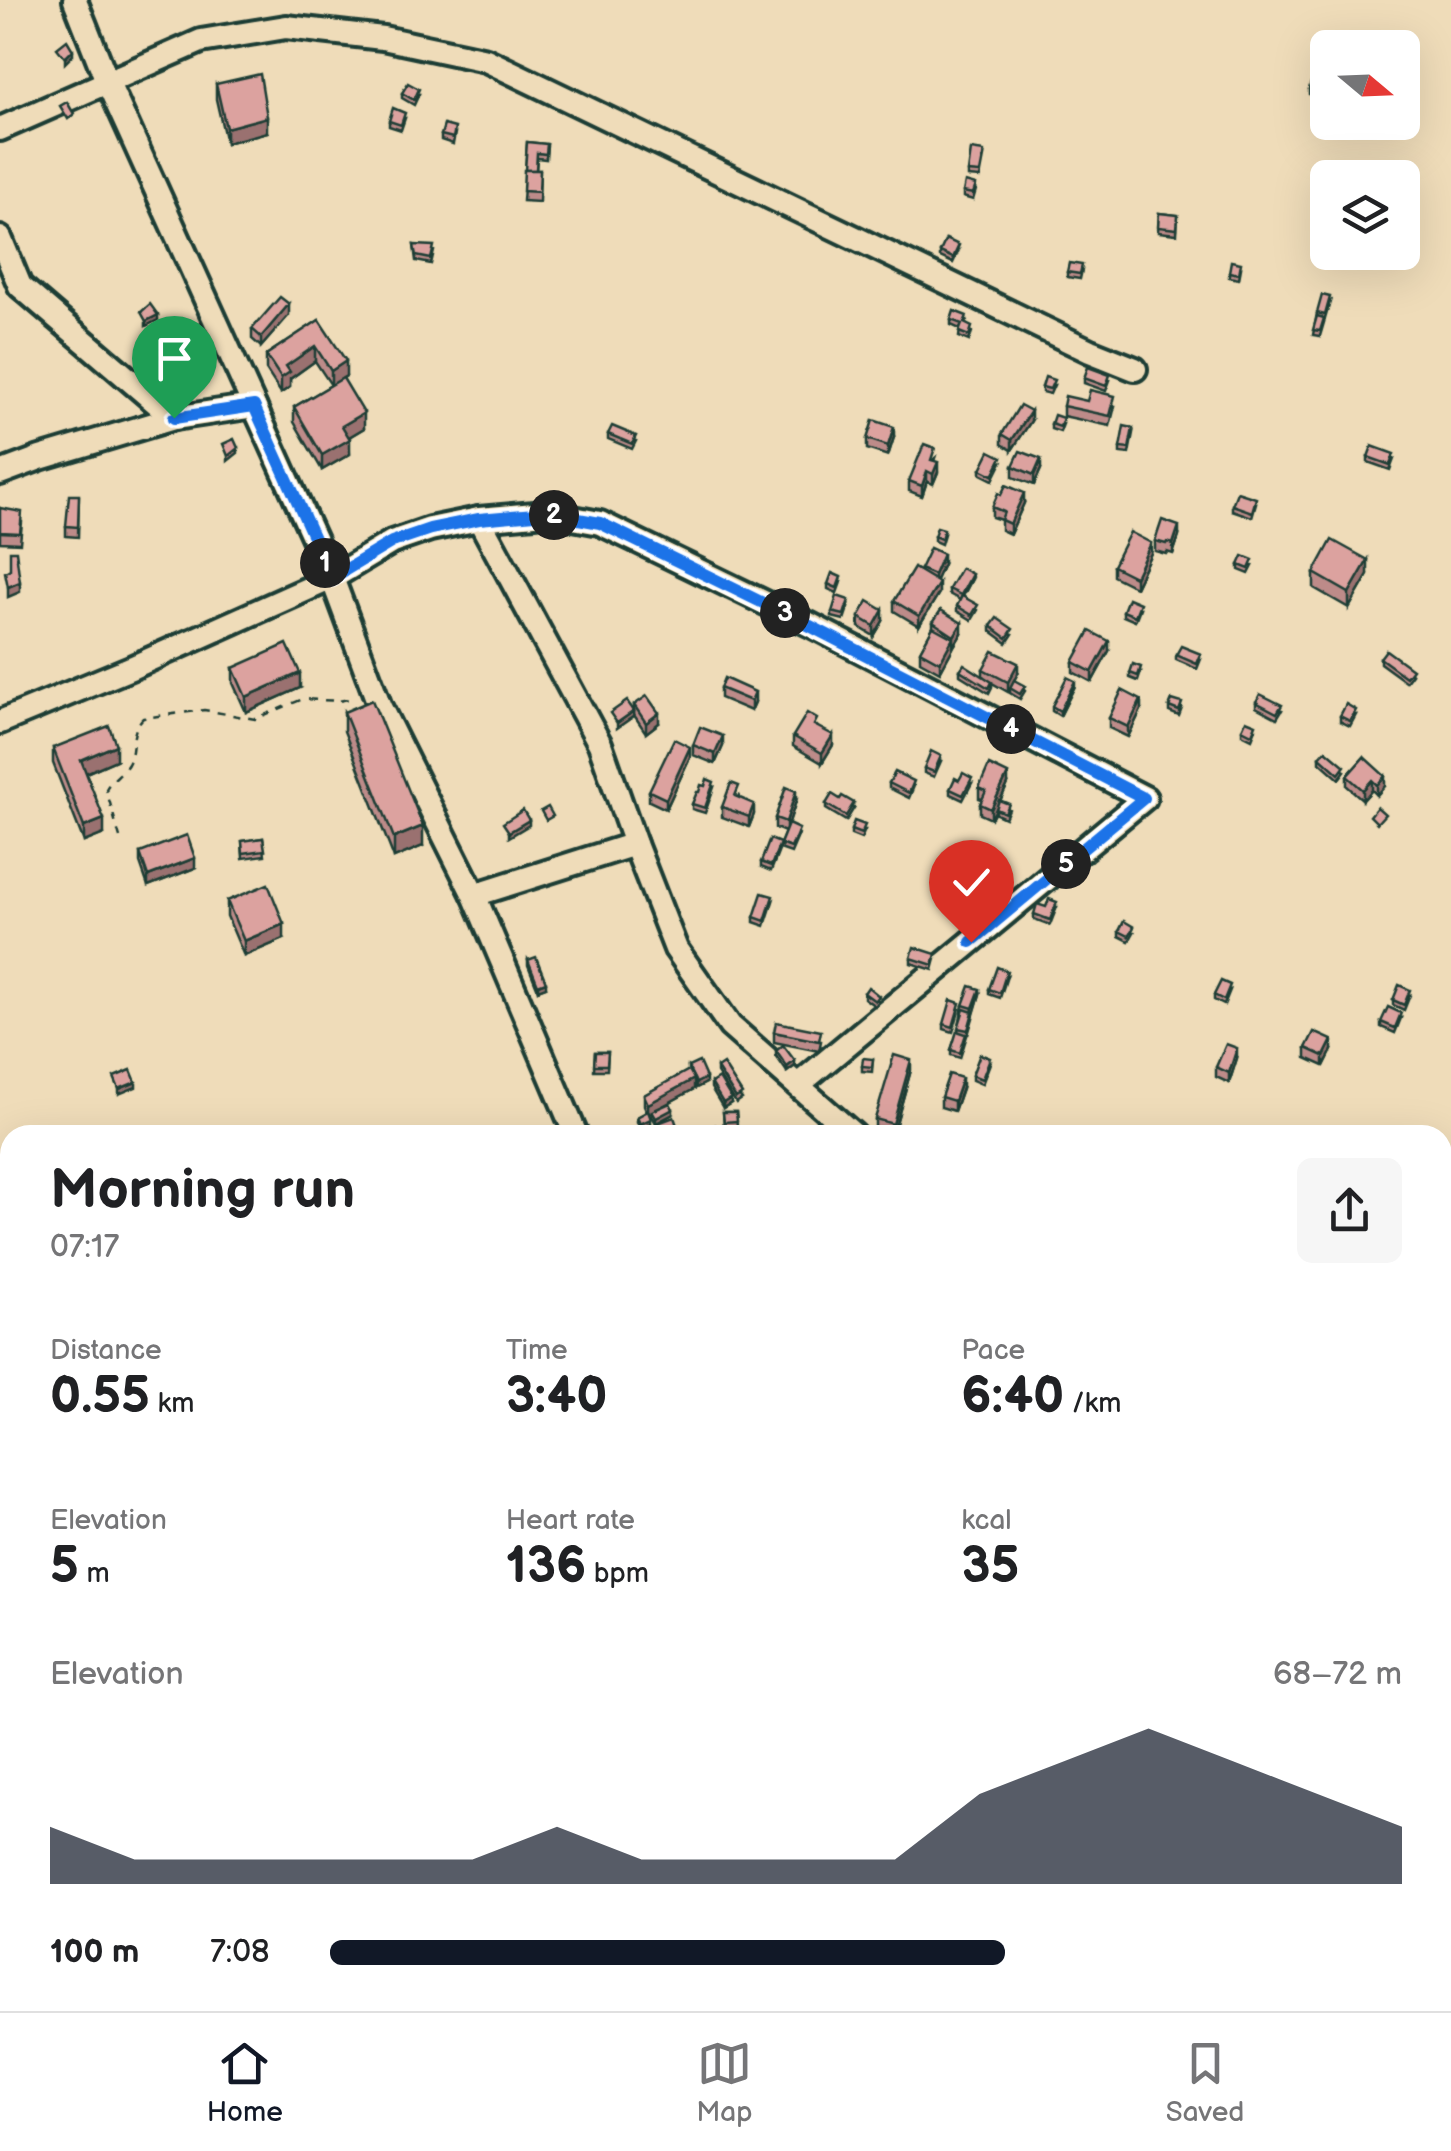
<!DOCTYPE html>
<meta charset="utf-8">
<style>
:root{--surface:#fff;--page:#f6f6f6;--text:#202124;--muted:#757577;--line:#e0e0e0;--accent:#111827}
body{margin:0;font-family:"Balsamiq Sans",sans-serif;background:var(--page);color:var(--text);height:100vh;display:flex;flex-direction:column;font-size:38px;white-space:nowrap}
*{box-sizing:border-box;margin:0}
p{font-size:32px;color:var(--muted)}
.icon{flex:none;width:55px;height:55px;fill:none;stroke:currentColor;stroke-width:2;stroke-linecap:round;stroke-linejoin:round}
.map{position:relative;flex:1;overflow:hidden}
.side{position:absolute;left:0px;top:1125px;width:1452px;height:888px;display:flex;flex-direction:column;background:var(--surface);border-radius:30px 30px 0 0;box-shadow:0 10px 40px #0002}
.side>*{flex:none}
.needle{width:65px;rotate:109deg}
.controls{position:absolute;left:1310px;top:30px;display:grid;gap:20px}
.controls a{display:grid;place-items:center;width:110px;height:110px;border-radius:15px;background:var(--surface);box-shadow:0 10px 40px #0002;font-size:50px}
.pin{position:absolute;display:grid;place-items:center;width:85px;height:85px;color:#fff;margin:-102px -42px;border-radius:50% 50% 50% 0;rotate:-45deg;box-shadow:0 0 10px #0007}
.pin .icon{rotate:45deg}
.km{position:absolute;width:50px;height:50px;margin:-25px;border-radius:50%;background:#222;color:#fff;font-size:28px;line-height:50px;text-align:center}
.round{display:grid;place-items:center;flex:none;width:105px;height:105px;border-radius:15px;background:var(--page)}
.summary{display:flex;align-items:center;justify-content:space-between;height:170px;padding:0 50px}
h1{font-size:55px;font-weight:600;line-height:75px}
.metrics{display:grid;grid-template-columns:repeat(3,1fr);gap:15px;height:170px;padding:10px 50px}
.metrics div{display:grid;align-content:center}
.metrics b{font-size:50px;font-weight:600}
.metrics small{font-size:28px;font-weight:400}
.metrics p{font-size:28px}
.chart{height:280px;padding:20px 50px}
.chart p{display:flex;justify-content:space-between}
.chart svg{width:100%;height:180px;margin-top:10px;fill:var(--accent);opacity:.7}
ul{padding:0 50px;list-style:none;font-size:32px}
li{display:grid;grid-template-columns:160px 120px 1fr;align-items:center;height:75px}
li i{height:25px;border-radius:12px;background:var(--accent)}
.dock{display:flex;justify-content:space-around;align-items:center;height:140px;border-top:2px solid var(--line);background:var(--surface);font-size:28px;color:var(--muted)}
.dock a{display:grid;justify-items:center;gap:5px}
.dock .current{color:var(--accent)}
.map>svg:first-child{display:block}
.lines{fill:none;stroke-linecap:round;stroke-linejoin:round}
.minor-casing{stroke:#1f3d34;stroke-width:30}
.highway-casing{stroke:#1f3d34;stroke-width:40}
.path{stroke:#1f3d34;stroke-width:2.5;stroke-dasharray:8 8;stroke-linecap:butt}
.minor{stroke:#efdcb9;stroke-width:22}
.highway{stroke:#efdcb9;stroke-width:32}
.wall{fill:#bd8b89;stroke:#1f3d34;stroke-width:2.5}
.shaded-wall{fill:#9a716f;stroke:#1f3d34;stroke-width:2.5}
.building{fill:#dca29f;stroke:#1f3d34;stroke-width:2.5}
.route-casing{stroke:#fff;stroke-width:20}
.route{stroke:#1a73e8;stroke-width:12}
</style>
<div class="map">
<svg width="1451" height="2011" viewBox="0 0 1451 2011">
<rect width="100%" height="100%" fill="#efdcb9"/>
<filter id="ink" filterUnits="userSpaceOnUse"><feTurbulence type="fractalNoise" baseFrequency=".01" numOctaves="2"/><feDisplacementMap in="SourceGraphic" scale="20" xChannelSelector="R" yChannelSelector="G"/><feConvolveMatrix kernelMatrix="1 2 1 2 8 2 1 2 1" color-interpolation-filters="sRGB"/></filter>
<g filter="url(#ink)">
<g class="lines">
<defs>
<g id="minor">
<polyline points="75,0 107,81 332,578 380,707 474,895 576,1135"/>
<polyline points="0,129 201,41 286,27 383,38 486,60 1090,351 1135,369"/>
<polyline points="0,238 20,286 174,418 254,406"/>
<polyline points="0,473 40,458 174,418"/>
<polyline points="479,519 600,744 635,844 676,949 730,1026 854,1135"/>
<polyline points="0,722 133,667 332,578 392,542 430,529 479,519 546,513 600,523 811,625 1145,798 798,1085"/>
<polyline points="474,895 635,844"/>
<polyline points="1442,1475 1451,1481"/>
<polyline points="0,1722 10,1723"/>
<polyline points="0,1798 10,1789"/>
<polyline points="814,2002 827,2011"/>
<polyline points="129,2011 132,2002"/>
<polyline points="316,2011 319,2002"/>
<polyline points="651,2011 653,2002"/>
<polyline points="864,2011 881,2003"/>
</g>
<g id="highway">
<polyline points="1442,1882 1451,1867"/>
<polyline points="1442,1936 1451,1920"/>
<polyline points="1372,2011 1376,2002"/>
<polyline points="1402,2011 1407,2002"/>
</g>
</defs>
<use href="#minor" class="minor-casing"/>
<use href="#highway" class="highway-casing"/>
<path class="path" d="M120 838 106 789C111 779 122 774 128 764 136 749 129 732 143 718L204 710 255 719 303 699 339 701 353 698"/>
<use href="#minor" class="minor"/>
<use href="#highway" class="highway"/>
</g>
<g class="wall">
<polygon points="1326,73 1319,97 1309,94 1309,89"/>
<polygon points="216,84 267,132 226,143 216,99"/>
<polygon points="402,93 419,94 414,105 402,98"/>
<polygon points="405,118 401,130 389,126 389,121"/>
<polygon points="455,133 453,144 441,140 441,135"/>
<polygon points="527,142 547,144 546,159 537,158 536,170 540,170 539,202 523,201"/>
<polygon points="984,157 980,178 968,177 968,172"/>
<polygon points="976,190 973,200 963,197 963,192"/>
<polygon points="1159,213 1178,215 1177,234 1158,232"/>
<polygon points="414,245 434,251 431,264 416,261"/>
<polygon points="959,250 953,263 940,257 940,252"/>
<polygon points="1241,268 1239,279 1229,277 1229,272"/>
<polygon points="1082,270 1080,279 1067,277 1067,272"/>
<polygon points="1330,302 1320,336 1313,335 1317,313"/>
<polygon points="289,315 261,347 252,339 252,329"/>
<polygon points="319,320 346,376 343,378 364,428 349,437 350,454 322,470 294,422 294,407 331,385 315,361 290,379 290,387 281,393 266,370 266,355"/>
<polygon points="951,320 967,321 966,324 972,332 969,341 959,337 960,329 951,325"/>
<polygon points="1084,378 1110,380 1106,391 1084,383"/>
<polygon points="1054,385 1050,394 1042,392 1042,387"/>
<polygon points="1063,406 1115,406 1110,426 1063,416"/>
<polygon points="1031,421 1012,450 1002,444 1002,434"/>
<polygon points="1051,424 1063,424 1060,432 1051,429"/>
<polygon points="1133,433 1129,454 1120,453 1120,448"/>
<polygon points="608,434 636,441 632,449 608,439"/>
<polygon points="894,437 888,456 867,449 867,439"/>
<polygon points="1368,457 1394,459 1390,470 1368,462"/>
<polygon points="935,458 934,461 938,472 933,484 927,481 922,496 909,491 909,481"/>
<polygon points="1002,462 993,480 981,474 981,469"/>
<polygon points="1013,466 1041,469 1034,485 1013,477"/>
<polygon points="79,495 78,537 66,536 66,526"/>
<polygon points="1024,503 1010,534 1001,530 1001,520 992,517 992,507"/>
<polygon points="1256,503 1252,517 1232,510 1232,505"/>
<polygon points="0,508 22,522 20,543 0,542"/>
<polygon points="944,534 941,544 934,541 934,536"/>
<polygon points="1179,536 1173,554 1167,552 1166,554 1155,551 1155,541"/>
<polygon points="1151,553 1135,587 1113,576 1113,566"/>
<polygon points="943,564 935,581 939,593 919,626 894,611 894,601 920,572 920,569"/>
<polygon points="1239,565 1253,566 1249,574 1239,570"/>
<polygon points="1314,573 1368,575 1349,608 1314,588"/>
<polygon points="972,579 963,596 978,610 972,620 957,611 957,606 960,600 949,594 949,589"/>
<polygon points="841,582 837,593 828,589 828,584"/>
<polygon points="849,605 844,620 832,617 832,612"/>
<polygon points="1140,608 1135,621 1123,616 1123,611"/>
<polygon points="859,617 883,621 874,636 859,627"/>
<polygon points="933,622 962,633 954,646 953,645 953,648 940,672 920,661 920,651 933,627"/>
<polygon points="991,626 1013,634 1007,643 991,631"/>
<polygon points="1109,651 1092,682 1073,672 1073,662"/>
<polygon points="1176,655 1201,659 1197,669 1176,660"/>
<polygon points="1380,658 1412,674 1406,682 1380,663"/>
<polygon points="233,668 300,688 246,712 233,683"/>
<polygon points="983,669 1018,673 1014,680 1025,691 1020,699 1010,693 1010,689 1008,692 992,683 992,687 989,693 960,675 960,670 983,677"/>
<polygon points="1141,672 1138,681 1130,678 1130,673"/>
<polygon points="1075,686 1060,716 1052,711 1052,706"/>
<polygon points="720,688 755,702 751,711 720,698"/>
<polygon points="1256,702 1282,710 1277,718 1256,707"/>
<polygon points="634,705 659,723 646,733 634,715"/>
<polygon points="1169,707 1182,708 1179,716 1169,712"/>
<polygon points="1141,710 1128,737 1109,728 1109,718"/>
<polygon points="344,712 423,846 394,858 344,731"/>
<polygon points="1356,715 1350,726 1340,721 1340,716"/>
<polygon points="817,726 833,745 822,763 793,746 793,736"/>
<polygon points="1242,729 1256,729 1252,739 1242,734"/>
<polygon points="693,745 723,746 715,764 693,755"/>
<polygon points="53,748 116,760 86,773 104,834 84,842 53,763"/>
<polygon points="690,757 666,809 649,801 649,791"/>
<polygon points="1320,757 1345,771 1339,779 1320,762"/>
<polygon points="1364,757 1385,786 1377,795 1372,790 1363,800 1347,786 1347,776"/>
<polygon points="941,761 934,777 924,773 924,768"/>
<polygon points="889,783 914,786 909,798 889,788"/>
<polygon points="972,783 963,800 950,794 950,789"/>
<polygon points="1008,784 1000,801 1009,809 1005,818 996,814 996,810 991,819 980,814 980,804 982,799 979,798 979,788"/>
<polygon points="714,787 705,813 692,809 692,804 699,792"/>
<polygon points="739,796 739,797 754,814 749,827 722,817 722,807"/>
<polygon points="796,801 788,824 799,834 791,853 780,849 780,844 785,832 775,828 775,818"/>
<polygon points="826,804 854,808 846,821 826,809"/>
<polygon points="851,830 865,830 861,839 851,835"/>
<polygon points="263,838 265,855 243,858 242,841"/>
<polygon points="780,848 771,871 761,867 761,862"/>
<polygon points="140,853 195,868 148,886 140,863"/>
<polygon points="948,879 968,882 965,891 948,884"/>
<polygon points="227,901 284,939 244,956 227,916"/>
<polygon points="773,901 765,926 754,922 754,917"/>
<polygon points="966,902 961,915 953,912 953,907"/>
<polygon points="1046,907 1057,907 1050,925 1034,919 1034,914"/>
<polygon points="969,912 983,913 977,923 969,917"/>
<polygon points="1119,931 1134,932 1129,941 1119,936"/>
<polygon points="911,958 936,959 933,970 911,963"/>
<polygon points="528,960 546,987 538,990 528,965"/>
<polygon points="1007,976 1000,998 989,994 989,989"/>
<polygon points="1230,990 1224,1005 1214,1000 1214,995"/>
<polygon points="864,993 879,1001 875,1006 864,998"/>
<polygon points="980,994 960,1058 951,1055 951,1050 958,1031 963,1005"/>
<polygon points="1410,995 1404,1010 1393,1005 1393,1000"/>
<polygon points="960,1008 953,1032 944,1029 944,1024"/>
<polygon points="1401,1018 1395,1033 1381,1027 1381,1022"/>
<polygon points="774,1032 821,1041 819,1051 774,1042"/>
<polygon points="1306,1048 1332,1050 1324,1066 1306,1058"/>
<polygon points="776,1051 795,1066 787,1072 776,1056"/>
<polygon points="595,1052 608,1052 607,1070 594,1070"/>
<polygon points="1237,1058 1229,1083 1216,1077 1216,1067"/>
<polygon points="873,1059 872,1072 862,1071 862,1066"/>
<polygon points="990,1063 982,1084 972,1080 972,1075"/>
<polygon points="688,1067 706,1083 696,1088 694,1084 694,1089 661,1107 673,1114 656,1123 652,1116 652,1112 649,1114 651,1124 640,1129 637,1122 637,1117 647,1112 644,1105 644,1095 688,1071"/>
<polygon points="717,1068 742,1099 736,1103 717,1073"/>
<polygon points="911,1070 893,1134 875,1129 875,1119"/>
<polygon points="711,1083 731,1103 723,1108 711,1088"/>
<polygon points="962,1088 954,1111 941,1107 941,1097"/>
<polygon points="723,1112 736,1112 737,1126 724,1127"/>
<polygon points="10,1899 10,1915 2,1912 2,1907"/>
<polygon points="87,2002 102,2002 99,2008"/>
<polygon points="338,2002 391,2002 391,2008 390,2011 338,2011"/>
<polygon points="588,2002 599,2002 598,2008 588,2007"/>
</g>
<g class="shaded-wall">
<polygon points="73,50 73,55 65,63 65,58"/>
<polygon points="267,117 267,132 226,143 226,128"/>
<polygon points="289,304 289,315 261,347 261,337"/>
<polygon points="158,315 158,320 146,326 146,321"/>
<polygon points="315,346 315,361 290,379 290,387 281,393 281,378 286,366"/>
<polygon points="346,361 346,376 331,386 331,371"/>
<polygon points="172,370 172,375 154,384 154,379"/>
<polygon points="1031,411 1031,421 1012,450 1012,440"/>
<polygon points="364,413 364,428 342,441 342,426"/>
<polygon points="894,427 894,437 888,456 888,446"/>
<polygon points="350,439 350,454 322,470 322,455"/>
<polygon points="238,448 238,453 228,461 228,456"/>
<polygon points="1041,459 1041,469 1034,485 1034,475"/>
<polygon points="938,462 938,472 933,484 933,474"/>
<polygon points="927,471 927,481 922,496 922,486"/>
<polygon points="1024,493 1024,503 1010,534 1010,524"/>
<polygon points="1179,526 1179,536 1173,554 1173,544"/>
<polygon points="1151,543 1151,553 1135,587 1135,577"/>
<polygon points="943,554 943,564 934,585 934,575"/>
<polygon points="1368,560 1368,575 1349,608 1349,593"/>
<polygon points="972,574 972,579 961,600 961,595"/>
<polygon points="20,582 20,592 8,597 8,587"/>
<polygon points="939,583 939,593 919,626 919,616"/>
<polygon points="883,610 883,621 874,636 874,626"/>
<polygon points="962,623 962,633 954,646 954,636"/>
<polygon points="953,638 953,648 940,672 940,662"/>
<polygon points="1109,641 1109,651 1092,682 1092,672"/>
<polygon points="1018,663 1018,673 1008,692 1008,682"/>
<polygon points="300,673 300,688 246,712 246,697"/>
<polygon points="1075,681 1075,686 1060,716 1060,711"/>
<polygon points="755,692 755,702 751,711 751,701"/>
<polygon points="1141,700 1141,710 1128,737 1128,727"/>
<polygon points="634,711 634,716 617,728 617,723"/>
<polygon points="659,713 659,723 646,733 646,723"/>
<polygon points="833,735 833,745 822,763 822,753"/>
<polygon points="723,736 723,746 715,764 715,754"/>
<polygon points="116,745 116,760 81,775 81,760"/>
<polygon points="690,747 690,757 666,809 666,799"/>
<polygon points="1008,774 1008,784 991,819 991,809"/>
<polygon points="1385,776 1385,786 1377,795 1377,785"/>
<polygon points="1372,780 1372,790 1363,800 1363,790"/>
<polygon points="796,791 796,801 786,832 786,822"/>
<polygon points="754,804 754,814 749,827 749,817"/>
<polygon points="104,819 104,834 84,842 84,827"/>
<polygon points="529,820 529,825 509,837 509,832"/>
<polygon points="423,826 423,846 394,858 394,838"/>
<polygon points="195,858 195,868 148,886 148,876"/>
<polygon points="284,924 284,939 244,956 244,941"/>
<polygon points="546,982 546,987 538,990 538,985"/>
<polygon points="980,989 980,994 968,1035 973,1008"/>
<polygon points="1332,1040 1332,1050 1324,1066 1324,1056"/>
<polygon points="1237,1048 1237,1058 1229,1083 1229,1073"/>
<polygon points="911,1060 911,1070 893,1134 893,1124"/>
<polygon points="795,1061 795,1066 787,1072 787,1067"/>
<polygon points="706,1078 706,1083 696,1088 696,1083"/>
<polygon points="962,1078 962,1088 954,1111 954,1101"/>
<polygon points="694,1079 694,1089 648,1114 648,1104"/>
<polygon points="136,1082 136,1087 119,1094 119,1089"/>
<polygon points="731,1098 731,1103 723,1108 723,1103"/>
<polygon points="673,1109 673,1114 656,1123 656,1118"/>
<polygon points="651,1119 651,1124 640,1129 640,1124"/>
</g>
<g class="building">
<polygon points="67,40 73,50 65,58 57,48"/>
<polygon points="1316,65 1326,68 1319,92 1309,89"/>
<polygon points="260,74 267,117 226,128 216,84"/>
<polygon points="408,83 419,89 414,100 402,93"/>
<polygon points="67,102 74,114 68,119 60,106"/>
<polygon points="393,108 405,113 401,125 389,121"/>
<polygon points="444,125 455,128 453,138 441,135"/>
<polygon points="527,142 547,144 546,154 537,153 536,170 525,170"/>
<polygon points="971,150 984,152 980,173 968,172"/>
<polygon points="524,170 540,170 539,192 523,191"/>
<polygon points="965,182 976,185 973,194 963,192"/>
<polygon points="1159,213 1178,215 1177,229 1158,227"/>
<polygon points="946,239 959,245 953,258 940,252"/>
<polygon points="414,245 434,246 431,259 416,256"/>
<polygon points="1231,261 1241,263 1239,274 1229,272"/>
<polygon points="1069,263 1082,265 1080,274 1067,272"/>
<polygon points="1322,295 1330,297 1325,315 1317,313"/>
<polygon points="280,297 289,304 261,337 252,329"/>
<polygon points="150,304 158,315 146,321 141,312"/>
<polygon points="954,311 967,316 964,323 972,327 969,336 959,332 962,324 951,320"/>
<polygon points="1317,316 1324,318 1320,331 1313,330"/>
<polygon points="319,320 346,361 331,371 315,346 286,366 290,372 281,378 266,355"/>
<polygon points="168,361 172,370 154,379 150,367"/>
<polygon points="1088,367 1110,375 1106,386 1084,378"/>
<polygon points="1045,377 1054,380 1050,389 1042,387"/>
<polygon points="343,378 364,413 342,426 350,439 322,455 294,407"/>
<polygon points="1090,390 1115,396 1110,416 1063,406 1065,396 1087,401"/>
<polygon points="1020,405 1031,411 1012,440 1002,434"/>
<polygon points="1054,415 1063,418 1060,427 1051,424"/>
<polygon points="873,420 894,427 888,446 867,439"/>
<polygon points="612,426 636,436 632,444 608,434"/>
<polygon points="1124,426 1133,428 1129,449 1120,448"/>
<polygon points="234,439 238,448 228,456 223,444"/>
<polygon points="924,444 935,448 931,460 938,462 933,474 927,471 922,486 909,481"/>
<polygon points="1372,446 1394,454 1390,465 1368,457"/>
<polygon points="990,451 1002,457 993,475 981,469"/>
<polygon points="1020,451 1041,459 1034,475 1013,466"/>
<polygon points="1006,485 1024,493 1010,524 1001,520 1004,512 992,507 998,493 1001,495"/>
<polygon points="1237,492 1256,498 1252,512 1232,505"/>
<polygon points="69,495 79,495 78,527 66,526"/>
<polygon points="0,508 22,512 20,533 0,532"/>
<polygon points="1162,520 1179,526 1173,544 1167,542 1166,544 1155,541"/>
<polygon points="937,527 944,529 941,539 934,536"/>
<polygon points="1130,532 1151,543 1135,577 1113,566"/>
<polygon points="1332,540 1368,560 1349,593 1314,573"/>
<polygon points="930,548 943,554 934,575 920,569"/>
<polygon points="10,551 16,551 20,582 8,587 5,572 10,569"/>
<polygon points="1243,556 1253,560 1249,569 1239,565"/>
<polygon points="914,568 939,583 919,616 894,601"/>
<polygon points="961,568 972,574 961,595 949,589"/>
<polygon points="832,573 841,577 837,588 828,584"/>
<polygon points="837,596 849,600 844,615 832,612"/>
<polygon points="962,596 978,605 972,615 957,606"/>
<polygon points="1128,598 1140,603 1135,616 1123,611"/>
<polygon points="868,601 883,610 874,626 859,617"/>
<polygon points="941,610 962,623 954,636 933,622"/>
<polygon points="997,618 1013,629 1007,638 991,626"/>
<polygon points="933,627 953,638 940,662 920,651"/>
<polygon points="1090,631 1109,641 1092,672 1073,662"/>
<polygon points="287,644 300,673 246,697 233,668"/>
<polygon points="1181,646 1201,654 1197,664 1176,655"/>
<polygon points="1386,650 1412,669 1406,677 1380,658"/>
<polygon points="993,651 1018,663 1008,682 983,669"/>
<polygon points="964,664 992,682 989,688 960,670"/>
<polygon points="1133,664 1141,667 1138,676 1130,673"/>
<polygon points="1067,677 1075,681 1060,711 1052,706"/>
<polygon points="724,678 755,692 751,701 720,688"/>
<polygon points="1014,680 1025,686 1020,694 1010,688"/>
<polygon points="1122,690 1141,700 1128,727 1109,718"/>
<polygon points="1260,694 1282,705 1277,713 1256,702"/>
<polygon points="647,696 659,713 646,723 634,705"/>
<polygon points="372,700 423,826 394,838 344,712"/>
<polygon points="1172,700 1182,703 1179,711 1169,707"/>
<polygon points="627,701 634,711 617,723 610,713"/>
<polygon points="1346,704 1356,710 1350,721 1340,716"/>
<polygon points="807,713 817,719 814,725 833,735 822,753 793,736"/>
<polygon points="1246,720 1256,724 1252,734 1242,729"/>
<polygon points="109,726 116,745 81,760 104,819 84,827 53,748"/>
<polygon points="700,727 723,736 715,754 693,745"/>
<polygon points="674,739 690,747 666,799 649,791"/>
<polygon points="1326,750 1345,766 1339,774 1320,757"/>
<polygon points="931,751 941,756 934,772 924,768"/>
<polygon points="1364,757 1385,776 1377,785 1372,780 1363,790 1347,776"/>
<polygon points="989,765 1008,774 991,809 980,804 986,791 979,788"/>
<polygon points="895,772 914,781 909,793 889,783"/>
<polygon points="963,773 972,778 963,795 950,789 955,778 959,780"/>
<polygon points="707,779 714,782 705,808 692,804 697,792 699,792 701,785 705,786"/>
<polygon points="731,783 739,786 735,796 754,804 749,817 722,807"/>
<polygon points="786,787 796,791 786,822 775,818"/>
<polygon points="832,794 840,799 842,796 854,803 846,816 826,804"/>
<polygon points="999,800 1009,804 1005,813 996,809"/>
<polygon points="548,807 553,816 546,820 541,811"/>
<polygon points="1377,807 1385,814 1377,823 1370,816"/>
<polygon points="523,810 529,820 509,832 503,823"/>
<polygon points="854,821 865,825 861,834 851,830"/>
<polygon points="788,824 799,829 791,848 780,844"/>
<polygon points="187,835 195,858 148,876 140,853"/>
<polygon points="263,838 265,850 243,853 242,841"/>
<polygon points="770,839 780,843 771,866 761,862"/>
<polygon points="951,871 968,877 965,886 948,879"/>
<polygon points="268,884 284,924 244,941 227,901"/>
<polygon points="762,893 773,896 765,921 754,917"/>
<polygon points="958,894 966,897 961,910 953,907"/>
<polygon points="1049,899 1057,902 1050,920 1034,914 1037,904 1046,907"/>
<polygon points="975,903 983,908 977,918 969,912"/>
<polygon points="1124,921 1134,927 1129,936 1119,931"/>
<polygon points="914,947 936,954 933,965 911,958"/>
<polygon points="536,957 546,982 538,985 528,960"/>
<polygon points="997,967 1007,971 1000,993 989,989"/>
<polygon points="1221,981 1230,985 1224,1000 1214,995"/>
<polygon points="1399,985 1410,990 1404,1005 1393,1000"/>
<polygon points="970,986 980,989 973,1008 963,1005"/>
<polygon points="868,987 879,996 875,1001 864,993"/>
<polygon points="951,1000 960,1003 953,1027 944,1024"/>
<polygon points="1388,1007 1401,1013 1395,1028 1381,1022"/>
<polygon points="964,1009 973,1012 968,1030 958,1028"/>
<polygon points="776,1022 821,1031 819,1041 774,1032"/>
<polygon points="957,1031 966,1034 960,1053 951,1050"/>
<polygon points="1314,1032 1332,1040 1324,1056 1306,1048"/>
<polygon points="1226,1044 1237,1048 1229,1073 1216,1067"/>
<polygon points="783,1045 795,1061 787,1067 776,1051"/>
<polygon points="595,1052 608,1052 607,1065 594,1065"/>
<polygon points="980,1054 990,1058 982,1079 972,1075"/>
<polygon points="894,1055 911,1060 893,1124 875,1119"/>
<polygon points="863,1058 873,1059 872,1067 862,1066"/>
<polygon points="699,1062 706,1078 696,1083 688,1067"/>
<polygon points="723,1064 742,1094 736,1098 717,1068"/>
<polygon points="131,1070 136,1082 119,1089 114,1077"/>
<polygon points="689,1070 694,1079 648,1104 644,1095"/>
<polygon points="949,1074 962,1078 954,1101 941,1097"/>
<polygon points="719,1078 731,1098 723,1103 711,1083"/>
<polygon points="670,1103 673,1109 656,1118 652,1111"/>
<polygon points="648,1111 651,1119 640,1124 637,1117"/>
<polygon points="723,1112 736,1112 737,1121 724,1122"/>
<polygon points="674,1117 680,1134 662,1135 658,1123"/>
<polygon points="715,1125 718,1135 703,1135 701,1129"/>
<polygon points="9,1868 10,1868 10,1879 5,1877"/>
<polygon points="7,1897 10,1899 10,1910 2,1907"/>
<polygon points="62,2002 76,2002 82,2004 78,2011 72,2011 61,2004"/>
<polygon points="338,2002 368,2002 383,2008 382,2011 359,2011"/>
<polygon points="374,2002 389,2002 388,2007"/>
<polygon points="503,2002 522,2002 521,2011 502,2011"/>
<polygon points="576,2002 584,2002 583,2011 574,2011"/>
<polygon points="621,2002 631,2002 629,2011 620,2011"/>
</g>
</g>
<g class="lines" filter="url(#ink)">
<defs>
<polyline id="route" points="174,418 254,406 332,578 392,542 430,529 479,519 546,513 600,523 810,626 1144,798 971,942"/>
</defs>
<use href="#route" class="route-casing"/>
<use href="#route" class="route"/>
</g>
</svg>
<div class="controls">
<a><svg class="needle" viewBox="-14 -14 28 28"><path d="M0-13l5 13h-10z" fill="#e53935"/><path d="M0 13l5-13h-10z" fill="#757577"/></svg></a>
<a><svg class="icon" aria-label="layers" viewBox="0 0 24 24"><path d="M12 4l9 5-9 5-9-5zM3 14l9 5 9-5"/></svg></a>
</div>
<div class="pin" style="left:174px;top:418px;background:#1e9e55"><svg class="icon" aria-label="arrive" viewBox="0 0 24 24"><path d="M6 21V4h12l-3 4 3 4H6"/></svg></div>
<div class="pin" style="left:971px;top:942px;background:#d93025"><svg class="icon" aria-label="check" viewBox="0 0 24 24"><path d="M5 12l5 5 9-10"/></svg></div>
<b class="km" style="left:325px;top:563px">1</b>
<b class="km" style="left:554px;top:515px">2</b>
<b class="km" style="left:785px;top:613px">3</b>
<b class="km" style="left:1011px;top:729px">4</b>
<b class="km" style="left:1066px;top:864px">5</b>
<section class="side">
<div class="summary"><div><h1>Morning run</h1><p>07:17</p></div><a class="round"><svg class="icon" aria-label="share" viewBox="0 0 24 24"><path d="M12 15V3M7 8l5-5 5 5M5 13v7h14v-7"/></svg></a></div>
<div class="metrics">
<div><p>Distance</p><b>0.55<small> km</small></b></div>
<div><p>Time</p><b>3:40</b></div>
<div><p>Pace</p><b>6:40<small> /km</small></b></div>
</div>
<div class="metrics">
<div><p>Elevation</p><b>5<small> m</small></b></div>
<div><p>Heart rate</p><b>136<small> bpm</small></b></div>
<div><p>kcal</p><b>35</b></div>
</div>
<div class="chart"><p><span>Elevation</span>68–72 m</p>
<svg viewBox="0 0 160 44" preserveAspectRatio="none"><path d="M0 44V30L10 38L20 38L30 38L40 38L50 38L60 30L70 38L80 38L90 38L100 38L110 22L120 14L130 6L140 14L150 22L160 30V44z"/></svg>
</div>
<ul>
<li><b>100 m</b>7:08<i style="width:63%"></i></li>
</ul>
</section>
</div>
<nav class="dock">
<a class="current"><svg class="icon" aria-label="home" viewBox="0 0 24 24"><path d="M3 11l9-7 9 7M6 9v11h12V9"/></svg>Home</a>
<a><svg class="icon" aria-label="map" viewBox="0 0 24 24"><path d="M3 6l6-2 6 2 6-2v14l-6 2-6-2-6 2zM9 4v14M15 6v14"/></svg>Map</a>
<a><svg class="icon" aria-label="saved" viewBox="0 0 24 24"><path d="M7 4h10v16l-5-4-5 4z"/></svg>Saved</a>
</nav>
